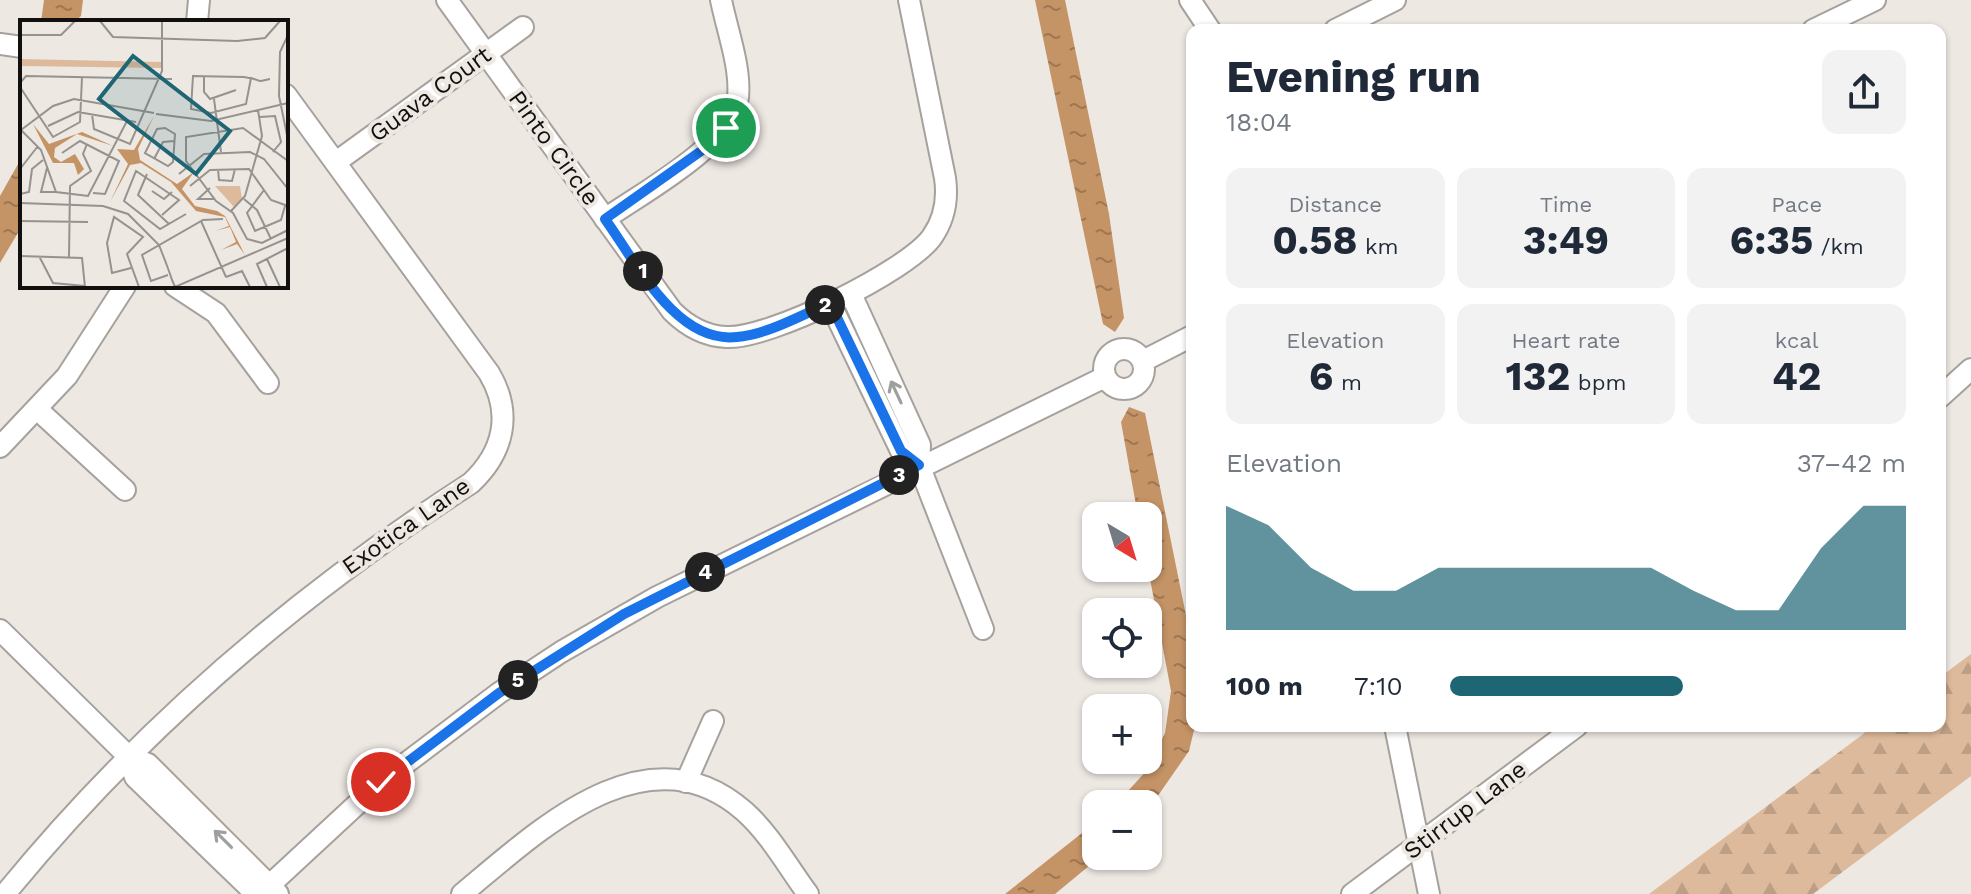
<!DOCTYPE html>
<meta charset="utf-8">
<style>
:root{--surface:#fff;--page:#f2f2f3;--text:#1f2937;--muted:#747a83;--accent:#1e6674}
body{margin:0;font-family:"Work Sans",sans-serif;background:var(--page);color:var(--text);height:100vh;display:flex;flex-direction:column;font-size:30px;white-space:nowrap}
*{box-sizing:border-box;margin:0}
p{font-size:26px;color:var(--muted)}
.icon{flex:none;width:44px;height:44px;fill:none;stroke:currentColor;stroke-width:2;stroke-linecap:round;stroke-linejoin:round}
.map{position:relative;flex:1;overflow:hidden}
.sheet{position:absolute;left:1186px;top:24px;width:760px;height:708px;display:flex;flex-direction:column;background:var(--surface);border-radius:16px;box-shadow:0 2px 6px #0004}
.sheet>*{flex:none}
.needle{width:52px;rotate:142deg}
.tools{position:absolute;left:1082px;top:502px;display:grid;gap:16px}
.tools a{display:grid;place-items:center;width:80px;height:80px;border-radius:16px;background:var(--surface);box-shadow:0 2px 6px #0004;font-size:40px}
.pin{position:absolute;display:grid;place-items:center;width:68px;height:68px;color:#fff;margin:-34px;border:4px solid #fff;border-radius:50%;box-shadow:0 2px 8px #0007}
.km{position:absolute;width:40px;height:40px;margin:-20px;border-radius:50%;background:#222;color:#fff;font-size:22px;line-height:40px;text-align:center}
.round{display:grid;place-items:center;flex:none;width:84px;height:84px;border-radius:16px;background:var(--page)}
.head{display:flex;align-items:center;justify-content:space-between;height:136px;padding:0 40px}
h1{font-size:44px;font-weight:700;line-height:60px}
.metrics{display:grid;grid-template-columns:repeat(3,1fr);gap:12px;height:136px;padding:8px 40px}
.metrics div{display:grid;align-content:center;border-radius:16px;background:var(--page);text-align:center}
.metrics b{font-size:40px;font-weight:700}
.metrics small{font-size:22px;font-weight:400}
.metrics p{font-size:22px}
.chart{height:224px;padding:16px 40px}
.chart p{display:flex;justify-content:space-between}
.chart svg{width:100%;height:144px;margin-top:8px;fill:var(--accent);opacity:.7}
ul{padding:0 40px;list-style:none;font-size:26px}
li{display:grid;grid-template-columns:128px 96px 1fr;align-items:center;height:60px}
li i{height:20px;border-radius:10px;background:var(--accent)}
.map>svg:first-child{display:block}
.forest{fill:url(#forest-firs)}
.water{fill:url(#water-ripples)}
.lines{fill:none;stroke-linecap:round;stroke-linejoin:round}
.minor-casing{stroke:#a7a19d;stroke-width:24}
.minor{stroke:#fff;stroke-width:20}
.oneway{stroke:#a09f9f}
.route-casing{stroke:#fff;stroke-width:16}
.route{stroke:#1a73e8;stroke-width:10}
.labels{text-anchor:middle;stroke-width:8;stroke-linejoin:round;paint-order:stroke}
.street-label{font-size:24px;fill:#12100f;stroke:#eee8e3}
.inset-road{fill:none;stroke:#96928e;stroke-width:2}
.view{fill:#1e6674;fill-opacity:0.15;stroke:#1e6674;stroke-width:4}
.inset-edge{fill:none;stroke:#12100f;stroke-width:4}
</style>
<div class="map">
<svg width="1971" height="894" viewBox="0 0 1971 894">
<defs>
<pattern id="forest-firs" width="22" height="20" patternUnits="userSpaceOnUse" patternTransform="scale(2)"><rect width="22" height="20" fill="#ddba9c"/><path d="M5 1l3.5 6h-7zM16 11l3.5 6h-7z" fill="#bd9f85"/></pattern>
<pattern id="water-ripples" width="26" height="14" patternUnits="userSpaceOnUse" patternTransform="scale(2)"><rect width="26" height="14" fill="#c49366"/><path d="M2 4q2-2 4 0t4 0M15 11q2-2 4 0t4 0" fill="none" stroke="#9e7752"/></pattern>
</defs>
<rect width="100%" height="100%" fill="#eee8e3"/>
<polygon class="forest" points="1971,654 1971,776 1813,894 1649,894 1874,726 1940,726 1940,677"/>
<g class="water">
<polygon points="44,0 83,0 81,16 74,22 41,22"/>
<polygon points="1035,0 1065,0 1109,214 1124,318 1115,332 1103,324"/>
<polygon points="22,157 22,226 0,263 0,196"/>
<polygon points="1129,407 1145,413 1190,635 1192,726 1195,726 1189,751 1148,810 1148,804 1116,804 1149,768 1165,733 1171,691 1148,568 1148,516 1138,516 1121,422"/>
<polygon points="1096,822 1096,856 1101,856 1055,894 1005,894"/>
</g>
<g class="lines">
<defs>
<g id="minor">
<path d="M447 0 672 311C687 326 705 336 726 337 768 340 908 271 932 237 944 220 948 199 945 178L909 0"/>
<polyline points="1190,0 1210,30"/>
<polyline points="197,22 199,0"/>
<polyline points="1335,30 1395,0"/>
<polyline points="1813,30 1875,0"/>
<polyline points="0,44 22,47"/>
<polyline points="336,162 523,27"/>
<path d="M605 219C643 192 733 145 738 97 741 67 727 30 721 0"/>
<polyline points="175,286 216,313 268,383"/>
<polyline points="851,294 920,445 919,465 983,629"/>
<polyline points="830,303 901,451 919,465"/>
<circle cx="1124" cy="369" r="20"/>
<polyline points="1143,361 1192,336"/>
<polyline points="1940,397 1971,369"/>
<polyline points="38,410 125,490"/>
<polyline points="0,447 67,376 125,286"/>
<polyline points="0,630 128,756 148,764 278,894"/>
<polyline points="1395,726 1429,894"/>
<polyline points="128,756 135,777 256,894"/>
<polyline points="686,782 713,721"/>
<path d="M5 894C138 731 294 597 471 483 504 452 513 413 489 373L286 95"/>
<polyline points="260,894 381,782 499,693 561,652 657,597 1105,377"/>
<path d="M462 894C538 831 646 726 744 811 770 834 788 867 808 894"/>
<polyline points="1352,894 1577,726"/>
</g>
</defs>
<use href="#minor" class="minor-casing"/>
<use href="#minor" class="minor"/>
</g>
<defs><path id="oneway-shaft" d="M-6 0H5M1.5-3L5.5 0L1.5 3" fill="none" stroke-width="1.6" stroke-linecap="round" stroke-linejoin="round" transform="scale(2)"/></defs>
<g class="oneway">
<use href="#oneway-shaft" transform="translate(896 392) rotate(-115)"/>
<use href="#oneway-shaft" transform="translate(223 839) rotate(-135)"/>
</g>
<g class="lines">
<defs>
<path id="route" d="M381 782 499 693 624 614 919 465 901 451 830 303C801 315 769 334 737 337 676 344 636 262 605 219L711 144 726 128"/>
</defs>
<use href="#route" class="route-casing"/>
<use href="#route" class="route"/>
</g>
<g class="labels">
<g class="street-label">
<text transform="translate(430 94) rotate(-36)" y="8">Guava Court</text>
<text transform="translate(554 148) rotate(54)" y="8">Pinto Circle</text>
<text transform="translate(406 526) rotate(-35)" y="8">Exotica Lane</text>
<text transform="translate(1465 810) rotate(-37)" y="8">Stirrup Lane</text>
</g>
</g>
<g transform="translate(20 20)">
<rect width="268" height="268" fill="#eee8e3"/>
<path d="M0 39 141 42V48L0 46Z" fill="#ddba9c"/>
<path d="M195 166H220L222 179 214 187Z" fill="#ddba9c"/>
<path d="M134 96 118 129 120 140 157 164 174 152 162 169 175 186 197 191 205 196 225 235 217 224 201 230 216 222 210 207 195 211 209 206 205 197 176 191 151 162 121 143 110 145 90 182 108 144 97 129 114 130ZM13 104 29 124 62 112 93 126 57 114 35 128 34 137 41 142 55 134 64 149 58 155 54 143H33Z" fill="#c49366"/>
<path class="inset-road" d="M80 1 93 17 217 21 245 18 260 1M0 15H41L55 1M268 15 260 32 259 76 268 120M184 56V72L190 79 216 70M231 58 226 84 191 93 171 89 173 56 224 57 229 58H231L240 61H241L250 59M0 63 6 56 152 59M0 67 33 117 60 102 62 57M194 79 201 132M72 94 74 109 110 124 142 51V1M136 94 191 101 268 83M240 97 255 96 261 122 253 132M28 106 58 92 116 102M145 108 155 114 153 142 148 146 125 133 137 109ZM0 109 21 130 36 172 68 176 107 101M1 110 33 86 54 79 134 93M42 133 60 121 99 141 85 174 73 173M134 139 143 122 154 121M268 141 223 108 166 117V141L196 181 213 193 227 219 242 223 268 210M27 148 21 172H36M0 149 18 126M198 149 199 160 212 161 215 149M127 154 118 175 149 204M159 154 184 134 230 132 244 139 268 169M170 166 190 150 229 149 251 180 268 186M190 168 178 179H195M244 170 227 193 235 211 261 200 265 186M132 171 144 179 152 172M0 174 9 172 12 149 23 140M224 179 237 190 251 219M0 183 83 186 108 194 139 225 146 243 150 254 152 260 155 267 268 218M211 191 225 176 242 116 238 90M142 195 159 180 116 151 104 181 140 209 166 194M0 201 68 202M181 201 206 257M0 236 62 238 65 267M19 236 33 263 65 266M49 237 50 166 71 151 63 134 67 124M247 239 260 267M111 248 92 253 87 223 94 197 123 217 107 234 119 267M148 255 131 261 122 235 183 200 203 199M206 257 222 251 230 267M247 267 237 244 268 228"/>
<path class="view" d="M113 36 210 111 176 154 79 79Z"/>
<rect width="268" height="268" class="inset-edge"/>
</g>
</svg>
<div class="tools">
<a><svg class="needle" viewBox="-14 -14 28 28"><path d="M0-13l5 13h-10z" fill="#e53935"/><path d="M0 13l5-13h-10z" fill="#747a83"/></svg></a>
<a><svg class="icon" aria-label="locate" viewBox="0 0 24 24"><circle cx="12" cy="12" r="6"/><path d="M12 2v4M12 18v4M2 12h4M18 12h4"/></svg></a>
<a>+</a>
<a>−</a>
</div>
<div class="pin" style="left:726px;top:128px;background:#1e9e55"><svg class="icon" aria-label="arrive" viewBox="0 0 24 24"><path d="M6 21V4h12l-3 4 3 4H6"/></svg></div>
<div class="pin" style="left:381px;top:782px;background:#d93025"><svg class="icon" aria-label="check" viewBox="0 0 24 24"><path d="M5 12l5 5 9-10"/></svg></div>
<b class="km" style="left:643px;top:271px">1</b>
<b class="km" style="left:825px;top:305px">2</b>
<b class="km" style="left:899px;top:475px">3</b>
<b class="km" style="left:705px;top:572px">4</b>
<b class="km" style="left:518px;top:680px">5</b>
<section class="sheet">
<div class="head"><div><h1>Evening run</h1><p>18:04</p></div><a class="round"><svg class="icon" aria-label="share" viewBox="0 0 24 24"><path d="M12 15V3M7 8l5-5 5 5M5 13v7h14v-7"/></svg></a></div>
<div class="metrics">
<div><p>Distance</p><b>0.58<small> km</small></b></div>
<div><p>Time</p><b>3:49</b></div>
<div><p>Pace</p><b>6:35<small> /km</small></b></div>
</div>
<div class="metrics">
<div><p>Elevation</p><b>6<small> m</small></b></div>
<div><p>Heart rate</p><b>132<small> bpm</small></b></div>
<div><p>kcal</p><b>42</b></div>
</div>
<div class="chart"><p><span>Elevation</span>37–42 m</p>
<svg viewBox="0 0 160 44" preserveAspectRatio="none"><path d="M0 44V6L10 12L20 25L30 32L40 32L50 25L60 25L70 25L80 25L90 25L100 25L110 32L120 38L130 38L140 19L150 6L160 6V44z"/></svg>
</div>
<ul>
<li><b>100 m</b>7:10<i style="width:51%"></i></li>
</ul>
</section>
</div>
